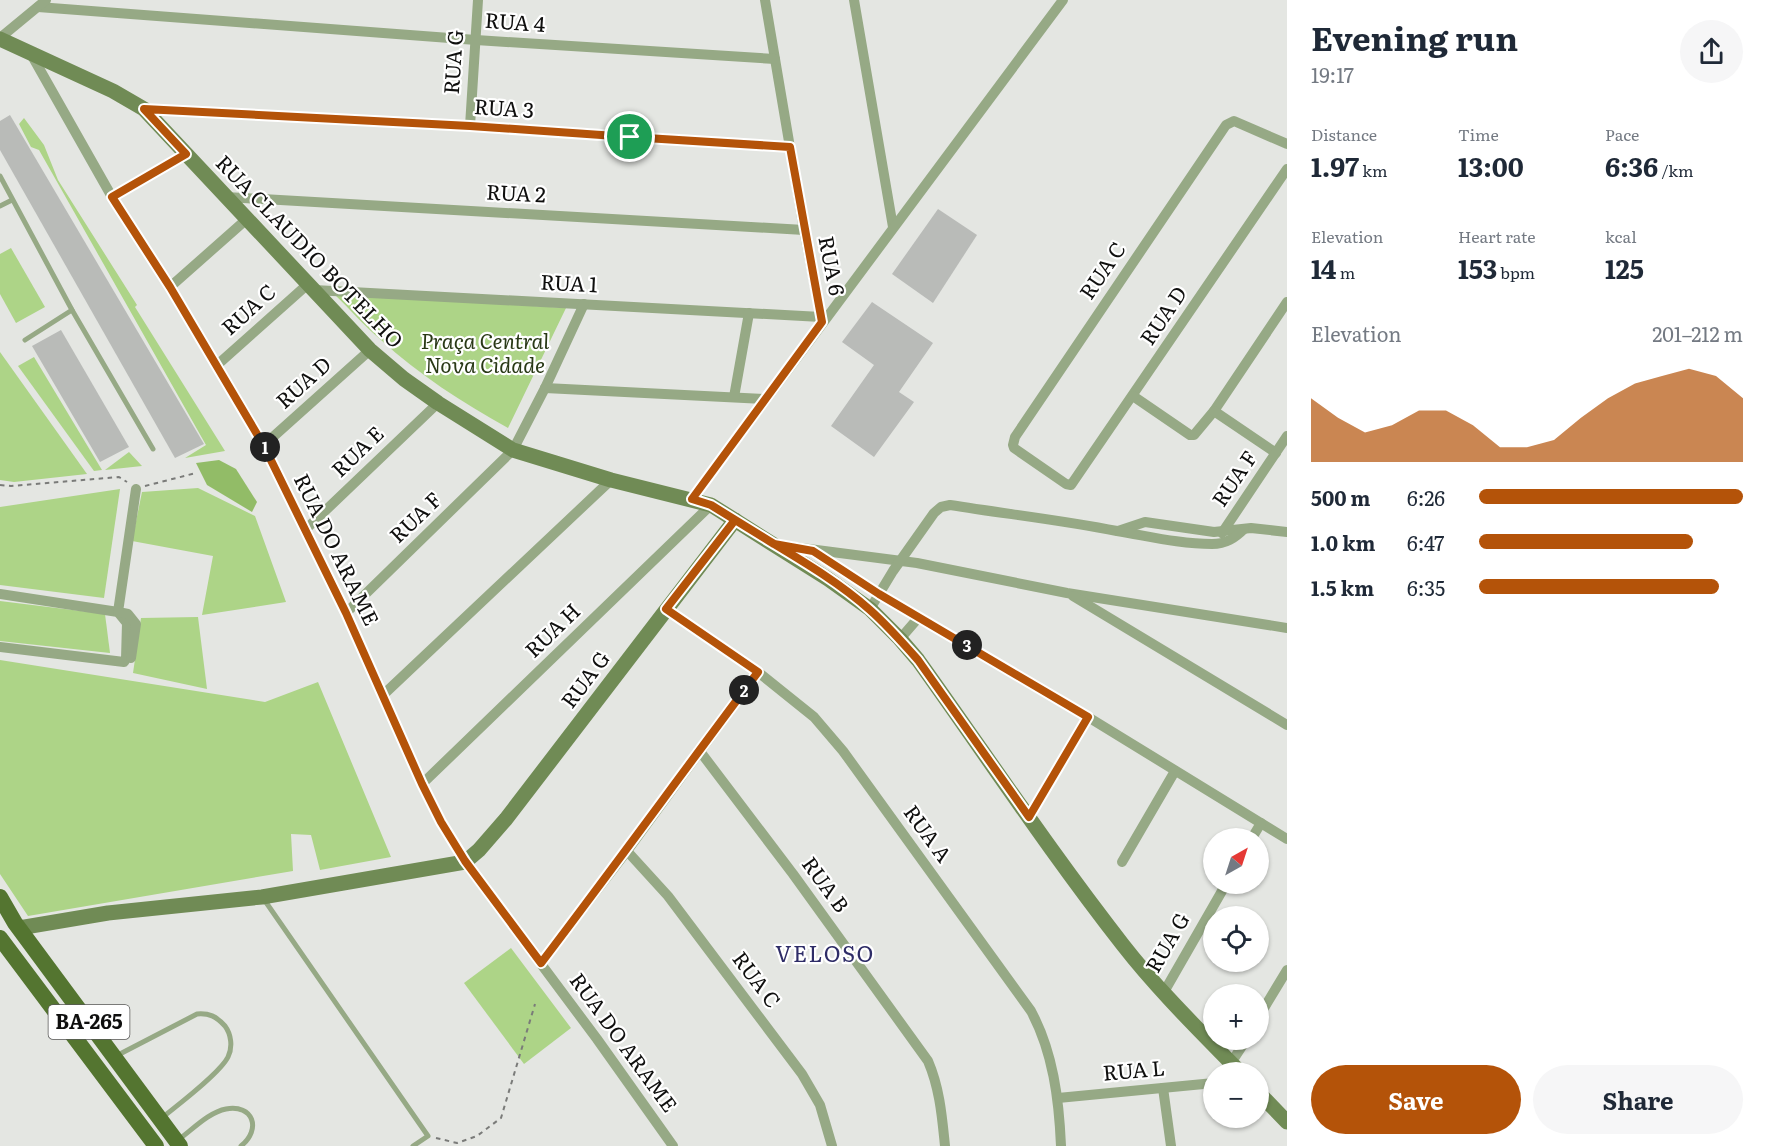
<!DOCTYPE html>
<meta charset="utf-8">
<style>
:root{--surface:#fff;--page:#f6f6f7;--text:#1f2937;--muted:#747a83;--accent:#b45309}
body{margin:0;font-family:Literata,serif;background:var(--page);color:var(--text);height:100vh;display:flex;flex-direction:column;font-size:22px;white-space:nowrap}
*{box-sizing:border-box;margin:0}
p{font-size:20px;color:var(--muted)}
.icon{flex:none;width:33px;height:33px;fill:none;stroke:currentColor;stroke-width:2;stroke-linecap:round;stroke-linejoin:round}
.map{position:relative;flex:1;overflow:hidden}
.drawer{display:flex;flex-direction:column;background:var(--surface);width:480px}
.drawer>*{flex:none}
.needle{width:39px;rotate:39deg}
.fabs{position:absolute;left:1203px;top:828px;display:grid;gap:12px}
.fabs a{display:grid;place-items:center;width:66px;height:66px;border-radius:50%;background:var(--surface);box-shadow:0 2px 4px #0004;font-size:30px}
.pin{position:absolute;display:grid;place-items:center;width:51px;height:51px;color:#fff;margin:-26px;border:3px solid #fff;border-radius:50%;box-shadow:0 2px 6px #0007}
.km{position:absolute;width:30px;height:30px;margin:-15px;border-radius:50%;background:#222;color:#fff;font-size:16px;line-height:30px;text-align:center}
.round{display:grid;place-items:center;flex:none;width:63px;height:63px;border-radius:32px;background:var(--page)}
.overview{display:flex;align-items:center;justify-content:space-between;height:102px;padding:0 24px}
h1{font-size:33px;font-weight:700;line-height:45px}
.figures{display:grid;grid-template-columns:repeat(3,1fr);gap:9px;height:102px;padding:6px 24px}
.figures div{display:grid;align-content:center}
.figures b{font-size:26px;font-weight:700}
.figures small{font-size:16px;font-weight:400}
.figures p{font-size:16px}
.chart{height:168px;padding:12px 24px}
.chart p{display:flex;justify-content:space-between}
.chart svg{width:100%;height:108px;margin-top:6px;fill:var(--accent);opacity:.7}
.button{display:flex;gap:12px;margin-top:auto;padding:12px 24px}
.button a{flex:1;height:69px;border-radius:36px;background:var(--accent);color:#fff;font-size:24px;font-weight:700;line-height:69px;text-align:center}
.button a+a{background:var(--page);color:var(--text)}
ul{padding:0 24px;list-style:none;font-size:20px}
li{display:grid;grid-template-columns:96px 72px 1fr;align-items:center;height:45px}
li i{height:15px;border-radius:8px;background:var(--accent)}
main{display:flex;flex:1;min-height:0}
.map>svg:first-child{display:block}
.green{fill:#add487}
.forest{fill:#92bc67}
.building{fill:#b9bbb8}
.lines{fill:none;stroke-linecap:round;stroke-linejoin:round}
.path{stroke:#7a7b79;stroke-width:2;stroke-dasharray:4.5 4.5;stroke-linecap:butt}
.lane{stroke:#96a985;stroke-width:5}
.street{stroke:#96a985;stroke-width:10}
.secondary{stroke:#708b55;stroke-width:15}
.primary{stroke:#547530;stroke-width:16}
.route-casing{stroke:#fff;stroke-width:12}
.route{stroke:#b45309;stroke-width:8}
.labels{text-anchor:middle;stroke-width:4.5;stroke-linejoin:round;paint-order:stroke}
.shield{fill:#fff;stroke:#575756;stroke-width:1.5}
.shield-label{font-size:20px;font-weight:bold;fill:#0f0f0e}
.street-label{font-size:21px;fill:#0f0f0e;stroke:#fff}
.park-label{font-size:21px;font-style:italic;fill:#293916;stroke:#fff}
.neighbourhood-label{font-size:22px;letter-spacing:1.5px;fill:#2e2c67;stroke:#fff}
</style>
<main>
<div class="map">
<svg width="1287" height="1146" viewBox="0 0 1287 1146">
<rect width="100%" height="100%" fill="#e4e6e2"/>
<g class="green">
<polygon points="24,118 44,145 58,180 137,305 135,307 225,451 185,458 206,445 39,150 31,147 19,124"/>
<polygon points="11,248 45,307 16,323 0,294 0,254"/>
<path d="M334 294 566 308 508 428C462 402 419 375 381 340 364 326 350 309 334 294Z"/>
<polygon points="0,352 87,474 14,482 0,480"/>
<polygon points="34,357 102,470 94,471 18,366"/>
<polygon points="129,452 142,466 105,470"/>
<polygon points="198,488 255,516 286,602 202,615 213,556 132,541 142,492"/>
<polygon points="120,489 104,598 0,585 0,507"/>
<polygon points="0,601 105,614 110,653 0,641"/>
<polygon points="198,617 207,689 133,673 141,618"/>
<polygon points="0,660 265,702 318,682 391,857 320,870 311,835 291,834 293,871 28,916 0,874"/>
<polygon points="511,948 571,1028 524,1064 464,983"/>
</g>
<polygon class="forest" points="219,460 236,469 257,502 252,512 207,485 196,463"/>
<g class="building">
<polygon points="10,115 204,444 175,458 0,150 0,121"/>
<polygon points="938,209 977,235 933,303 892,274"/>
<polygon points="872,302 933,343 899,392 914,402 874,457 831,426 874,365 842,342"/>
<polygon points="61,330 129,447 100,462 32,346"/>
</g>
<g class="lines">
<g class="path">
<polyline points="0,485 11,486 119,477 127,482"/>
<polyline points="145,486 196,473"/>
<polyline points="436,1138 457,1143 477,1136 501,1118 535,1004"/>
</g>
<g class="lane">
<polyline points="0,176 72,310 153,449"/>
<polyline points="0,206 12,200"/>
<polyline points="25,340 72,310"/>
<polyline points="263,898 428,1136 413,1146"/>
<path d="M116 1056 197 1014C209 1013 216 1016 225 1026 231 1034 233 1047 228 1057 220 1073 179 1104 163 1117"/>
<path d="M178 1140C192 1130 209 1112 226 1109 253 1104 262 1129 241 1146"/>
</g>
<g class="street">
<polyline points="765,0 804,230 822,322"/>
<polyline points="854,0 893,227"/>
<polyline points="38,7 476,40 775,59"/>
<polyline points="0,38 46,0"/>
<polyline points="31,54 112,197 170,287 264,445 346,613 422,784 441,822 465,862 597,1039 673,1146"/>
<polyline points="144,109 470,126 790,147"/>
<polyline points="470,126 478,0"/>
<polyline points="1287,144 1234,121 1226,125 1015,437 1013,445 1014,448 1066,484 1071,485 1287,169"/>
<polyline points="112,197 186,154"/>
<polyline points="226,197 804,230"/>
<polyline points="170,287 248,218"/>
<polyline points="314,290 821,317"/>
<polyline points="216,366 308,284"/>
<polyline points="545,388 765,399"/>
<polyline points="1133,396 1190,435 1194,435 1214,411 1287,302"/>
<polyline points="734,397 749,313"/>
<polyline points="1214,411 1276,453"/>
<polyline points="264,445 370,350"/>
<polyline points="692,499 1063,0"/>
<polyline points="305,530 438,403"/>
<polyline points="1118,531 1145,522 1214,532 1251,528 1287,532"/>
<polyline points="1222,533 1287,436"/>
<polyline points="778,545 917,563 1067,593 1287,628"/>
<polyline points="813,551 879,594 1088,717 1287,839"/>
<polyline points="0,594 118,612 127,623 126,659 124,662 0,647"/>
<polyline points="1073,596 1287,725"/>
<path d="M666 609 758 672 814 717 843 751 1031 1011C1053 1052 1059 1099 1061 1146"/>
<path d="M870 609 893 571 934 513 941 507 950 505C1006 514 1062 520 1117 531 1148 536 1180 544 1212 544 1226 544 1235 538 1244 529"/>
<polyline points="346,613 513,450 545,388 584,304"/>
<polyline points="900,639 919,617"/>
<polyline points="131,658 136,624 128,614 118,612 136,489"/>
<polyline points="383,695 611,480"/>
<path d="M699 750 793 874 928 1061C940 1089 942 1117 945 1146"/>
<polyline points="422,784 711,505"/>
<polyline points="1029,817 1088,717"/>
<polyline points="1252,838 1261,823"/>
<polyline points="627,851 668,896 802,1074 820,1105 832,1146"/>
<polyline points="1122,862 1175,771"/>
<polyline points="541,963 627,851 758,672"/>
<polyline points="1164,992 1226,884"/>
<polyline points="1258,1018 1287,970"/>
<polyline points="1231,1063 1246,1040"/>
<polyline points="1163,1088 1171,1146"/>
<polyline points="1058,1098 1214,1083"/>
</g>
<g class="secondary">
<path d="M0 39 113 91 144 109 370 350 404 379 438 403 513 450 611 480 711 505 828 579 870 609 900 639 918 660C986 755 1051 853 1123 945 1158 990 1200 1031 1240 1072"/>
<polyline points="19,928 108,913 262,897 465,862 479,850 506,819 735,520"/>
<polyline points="1258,1092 1287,1122"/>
</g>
<g class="primary">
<polyline points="0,897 15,923 180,1146"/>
<polyline points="0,938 156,1146"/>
</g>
</g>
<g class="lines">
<defs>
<path id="route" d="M630 137 470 126 144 109 186 154 112 197 170 287 264 446 346 613 422 784 441 822 465 861 541 963C614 867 685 769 758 672L666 609 735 520C779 548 831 575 870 610 887 625 903 643 918 660L1029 817 1088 717 879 594 813 551 774 544 711 505 692 499 822 322 790 147 630 137"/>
</defs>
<use href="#route" class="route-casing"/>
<use href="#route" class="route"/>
</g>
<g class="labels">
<rect class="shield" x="48.5" y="1005" width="81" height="34" rx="4.5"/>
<g class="shield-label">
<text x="89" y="1029">BA-265</text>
</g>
<g class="street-label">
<text transform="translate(515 23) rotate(4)" y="7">RUA 4</text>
<text transform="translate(454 62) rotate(-86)" y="7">RUA G</text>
<text transform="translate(504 109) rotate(4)" y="7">RUA 3</text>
<text transform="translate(516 194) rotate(3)" y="7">RUA 2</text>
<text transform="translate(309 252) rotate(46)" y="7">RUA CLAUDIO BOTELHO</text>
<text transform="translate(831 266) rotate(79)" y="7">RUA 6</text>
<text transform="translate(1103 271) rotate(-56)" y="7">RUA C</text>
<text transform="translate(569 284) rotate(3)" y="7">RUA 1</text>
<text transform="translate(249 310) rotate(-42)" y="7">RUA C</text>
<text transform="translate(1164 316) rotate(-56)" y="7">RUA D</text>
<text transform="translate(304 383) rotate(-42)" y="7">RUA D</text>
<text transform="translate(358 452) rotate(-44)" y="7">RUA E</text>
<text transform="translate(1235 479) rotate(-56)" y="7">RUA F</text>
<text transform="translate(416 518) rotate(-44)" y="7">RUA F</text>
<text transform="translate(336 550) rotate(64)" y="7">RUA DO ARAME</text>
<text transform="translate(553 631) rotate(-44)" y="7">RUA H</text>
<text transform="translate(586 680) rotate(-53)" y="7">RUA G</text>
<text transform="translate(927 834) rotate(54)" y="7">RUA A</text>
<text transform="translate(825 885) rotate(54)" y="7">RUA B</text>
<text transform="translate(1168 943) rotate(-60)" y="7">RUA G</text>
<text transform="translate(756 980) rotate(53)" y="7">RUA C</text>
<text transform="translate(623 1043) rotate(54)" y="7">RUA DO ARAME</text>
<text transform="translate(1134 1071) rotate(-5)" y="7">RUA L</text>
</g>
<g class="park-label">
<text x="485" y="349">Praça Central<tspan x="485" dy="24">Nova Cidade</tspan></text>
</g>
<g class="neighbourhood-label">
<text x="825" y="962">VELOSO</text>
</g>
</g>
</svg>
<div class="fabs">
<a><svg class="needle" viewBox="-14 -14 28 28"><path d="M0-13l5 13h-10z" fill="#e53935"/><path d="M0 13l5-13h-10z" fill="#747a83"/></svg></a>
<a><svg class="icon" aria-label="locate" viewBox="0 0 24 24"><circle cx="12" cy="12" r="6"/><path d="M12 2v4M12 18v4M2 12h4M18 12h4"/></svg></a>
<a>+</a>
<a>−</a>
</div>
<div class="pin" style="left:630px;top:137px;background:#1e9e55"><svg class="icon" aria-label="arrive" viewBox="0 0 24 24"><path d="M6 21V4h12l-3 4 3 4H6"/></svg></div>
<b class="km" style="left:265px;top:447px">1</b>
<b class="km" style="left:744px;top:690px">2</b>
<b class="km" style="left:967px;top:645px">3</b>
</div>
<section class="drawer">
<div class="overview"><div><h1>Evening run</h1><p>19:17</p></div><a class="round"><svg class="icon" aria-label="share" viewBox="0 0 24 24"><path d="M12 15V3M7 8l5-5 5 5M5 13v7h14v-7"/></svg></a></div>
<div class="figures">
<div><p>Distance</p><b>1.97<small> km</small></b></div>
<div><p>Time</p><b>13:00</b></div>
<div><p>Pace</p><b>6:36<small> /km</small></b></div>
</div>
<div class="figures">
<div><p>Elevation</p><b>14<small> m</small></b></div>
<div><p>Heart rate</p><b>153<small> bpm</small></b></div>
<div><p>kcal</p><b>125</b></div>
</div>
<div class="chart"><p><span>Elevation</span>201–212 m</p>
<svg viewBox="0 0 160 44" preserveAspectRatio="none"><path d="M0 44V18L10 26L20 32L30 29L40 23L50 23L60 29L70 38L80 38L90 35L100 26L110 18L120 12L130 9L140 6L150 9L160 18V44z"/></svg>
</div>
<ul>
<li><b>500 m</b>6:26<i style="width:100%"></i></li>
<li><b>1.0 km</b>6:47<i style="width:81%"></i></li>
<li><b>1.5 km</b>6:35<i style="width:91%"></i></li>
</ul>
<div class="button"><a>Save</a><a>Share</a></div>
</section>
</main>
